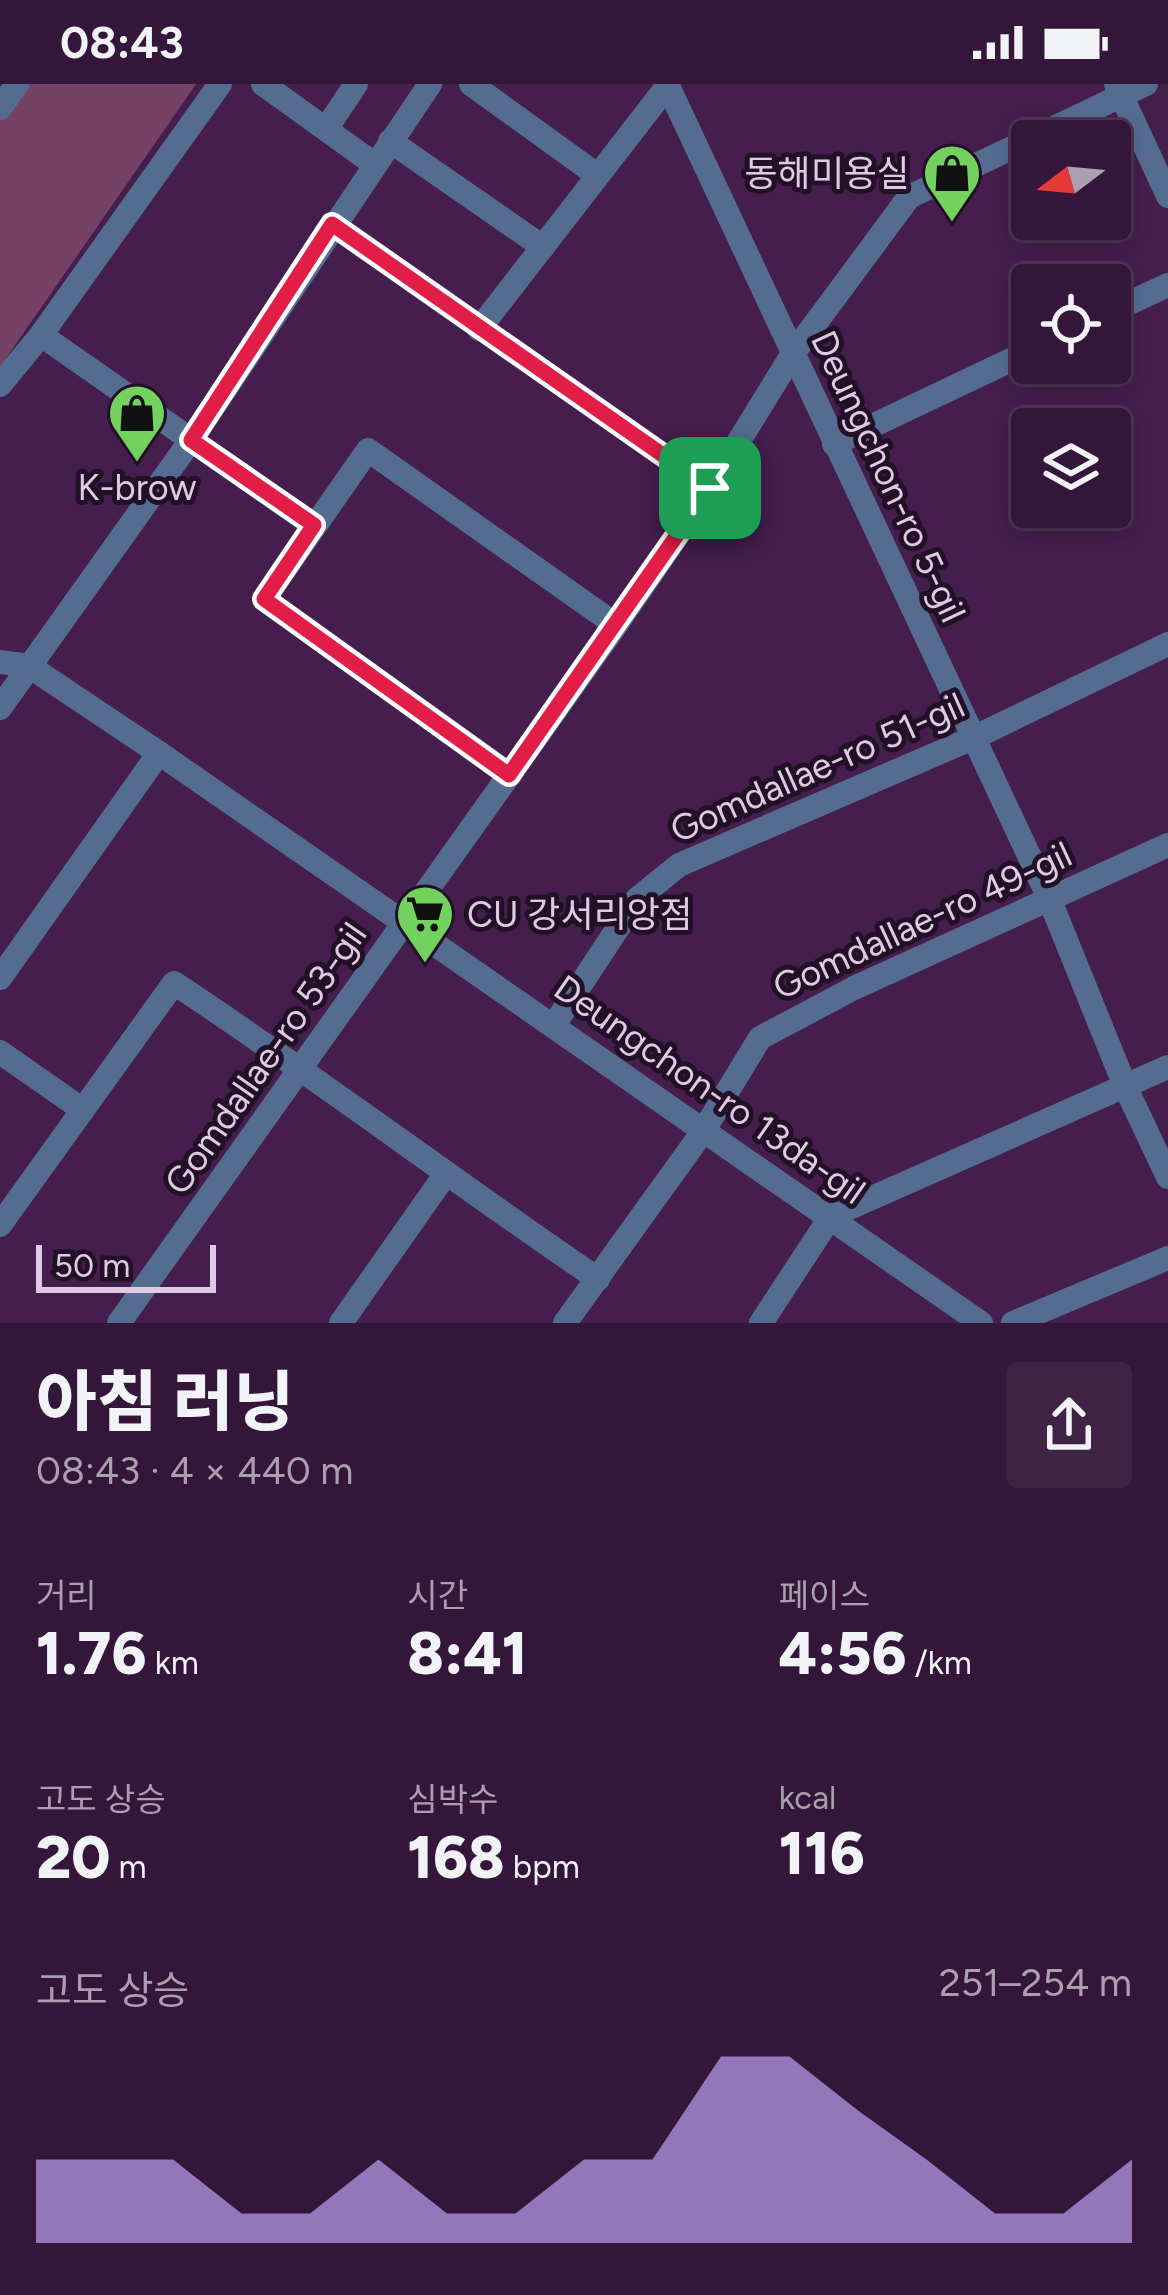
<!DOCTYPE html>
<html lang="ko">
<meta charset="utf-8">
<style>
:root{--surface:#34163a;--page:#3f2345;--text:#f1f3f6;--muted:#a99faf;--line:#4e3554;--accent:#bca0f2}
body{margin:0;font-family:Figtree,"Noto Sans KR",sans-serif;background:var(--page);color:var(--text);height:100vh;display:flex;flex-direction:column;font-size:45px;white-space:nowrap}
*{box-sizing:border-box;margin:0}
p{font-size:39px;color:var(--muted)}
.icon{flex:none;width:66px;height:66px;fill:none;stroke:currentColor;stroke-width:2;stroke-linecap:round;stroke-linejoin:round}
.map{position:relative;height:1239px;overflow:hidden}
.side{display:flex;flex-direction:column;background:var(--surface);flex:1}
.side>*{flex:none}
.needle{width:78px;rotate:254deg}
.controls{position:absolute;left:1011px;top:36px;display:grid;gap:24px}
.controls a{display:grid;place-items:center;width:120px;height:120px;border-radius:12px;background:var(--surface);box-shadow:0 6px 18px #0003,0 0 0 3px var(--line);font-size:60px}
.scale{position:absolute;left:36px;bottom:30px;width:180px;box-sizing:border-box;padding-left:12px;border:6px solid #e0c9e5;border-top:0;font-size:33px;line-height:42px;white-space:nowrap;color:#e0c9e5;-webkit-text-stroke:9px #221126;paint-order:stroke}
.pin{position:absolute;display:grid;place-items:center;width:102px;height:102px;color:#fff;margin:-51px;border-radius:24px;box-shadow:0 6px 18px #0006}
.round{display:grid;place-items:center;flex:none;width:126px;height:126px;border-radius:12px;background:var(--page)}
.summary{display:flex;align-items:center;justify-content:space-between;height:204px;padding:0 36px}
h1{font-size:66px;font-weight:800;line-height:90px}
.metrics{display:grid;grid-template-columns:repeat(3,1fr);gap:18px;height:204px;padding:12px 36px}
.metrics div{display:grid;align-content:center}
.metrics b{font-size:60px;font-weight:800}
.metrics small{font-size:33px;font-weight:400}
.metrics p{font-size:33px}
.chart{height:336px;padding:24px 36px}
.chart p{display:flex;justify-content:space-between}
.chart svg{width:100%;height:216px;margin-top:12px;fill:var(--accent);opacity:.7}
.status{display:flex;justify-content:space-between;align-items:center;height:84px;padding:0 60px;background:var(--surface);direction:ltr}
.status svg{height:33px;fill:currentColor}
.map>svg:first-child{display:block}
.building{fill:#754265}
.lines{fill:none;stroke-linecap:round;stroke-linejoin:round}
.minor{stroke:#556c91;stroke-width:24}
.route-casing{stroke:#fff;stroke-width:24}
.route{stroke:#e11d48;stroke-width:15}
.labels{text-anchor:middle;stroke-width:10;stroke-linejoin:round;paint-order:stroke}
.poi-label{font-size:36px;fill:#e0c9e5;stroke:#221126;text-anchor:end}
.street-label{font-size:36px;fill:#e0c9e5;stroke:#221126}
</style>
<div class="status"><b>08:43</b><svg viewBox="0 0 49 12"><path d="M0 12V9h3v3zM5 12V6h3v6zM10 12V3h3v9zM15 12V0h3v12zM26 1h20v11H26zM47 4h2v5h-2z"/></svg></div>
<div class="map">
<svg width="1168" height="1239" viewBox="0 0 1168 1239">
<rect width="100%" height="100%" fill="#451e4d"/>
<polygon class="building" points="24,0 196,0 0,283 0,34"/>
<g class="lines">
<g class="minor">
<polyline points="263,0 374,80"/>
<polyline points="471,0 597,91"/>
<polyline points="667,0 1049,814 1125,1002 1168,1093"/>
<polyline points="1116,0 1168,112"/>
<polyline points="0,24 17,0"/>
<polyline points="326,45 356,0"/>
<polyline points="390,57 543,163"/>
<polyline points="332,140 710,404"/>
<polyline points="1110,228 1168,201"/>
<polyline points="479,245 669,0"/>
<polyline points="41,251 313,441"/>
<polyline points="0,301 41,251 220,0"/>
<polyline points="834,360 1032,266"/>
<polyline points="0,578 29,582 159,669 981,1239"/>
<polyline points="0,624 191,356 430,0"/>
<polyline points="510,691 264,515 368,366 616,541"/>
<polyline points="0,894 159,669"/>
<polyline points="554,941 637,815 679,781 973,654 1168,560"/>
<polyline points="0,968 83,1026"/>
<path d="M0 1141 174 899C318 994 455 1098 598 1195"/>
<polyline points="119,1239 616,541 710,404 792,271 909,113 1146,0"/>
<polyline points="341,1239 445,1091"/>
<polyline points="565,1239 704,1046 760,954 854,904 1168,761"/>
<polyline points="761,1239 831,1132 1168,983"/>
<polyline points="1013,1239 1168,1174"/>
</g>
</g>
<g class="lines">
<defs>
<polygon id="route" points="332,140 710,404 509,691 264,515 314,441 191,356"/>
</defs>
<use href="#route" class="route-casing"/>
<use href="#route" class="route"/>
</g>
<defs>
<symbol id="shop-pin" viewBox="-11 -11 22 30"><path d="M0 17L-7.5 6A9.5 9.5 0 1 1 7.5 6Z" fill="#72d25d" stroke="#221126"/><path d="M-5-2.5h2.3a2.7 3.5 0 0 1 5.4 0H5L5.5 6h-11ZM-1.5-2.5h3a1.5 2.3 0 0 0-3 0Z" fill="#111"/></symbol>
<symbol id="supermarket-pin" viewBox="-11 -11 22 30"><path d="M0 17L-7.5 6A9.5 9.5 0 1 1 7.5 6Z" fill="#72d25d" stroke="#221126"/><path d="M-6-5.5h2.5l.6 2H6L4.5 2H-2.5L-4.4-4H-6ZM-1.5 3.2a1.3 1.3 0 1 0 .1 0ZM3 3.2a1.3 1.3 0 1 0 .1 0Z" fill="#111"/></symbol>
</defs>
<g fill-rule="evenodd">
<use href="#shop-pin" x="919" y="56" width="66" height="90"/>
<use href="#shop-pin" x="104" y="296" width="66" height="90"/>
<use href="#supermarket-pin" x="392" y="797" width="66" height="90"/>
</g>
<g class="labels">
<g class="poi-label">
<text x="910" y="102">동해미용실</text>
<text x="137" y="416" text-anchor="middle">K-brow</text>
<text x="467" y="843" text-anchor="start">CU 강서리앙점</text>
</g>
<g class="street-label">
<text transform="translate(889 392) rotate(65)" y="13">Deungchon-ro 5-gil</text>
<text transform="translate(817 683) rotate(-24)" y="13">Gomdallae-ro 51-gil</text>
<text transform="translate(922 836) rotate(-25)" y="13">Gomdallae-ro 49-gil</text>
<text transform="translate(265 974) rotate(-55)" y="13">Gomdallae-ro 53-gil</text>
<text transform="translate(710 1005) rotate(35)" y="13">Deungchon-ro 13da-gil</text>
</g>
</g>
</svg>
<div class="controls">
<a><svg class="needle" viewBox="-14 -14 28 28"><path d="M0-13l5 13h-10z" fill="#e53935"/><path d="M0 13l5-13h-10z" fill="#a99faf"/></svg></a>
<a><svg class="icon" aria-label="locate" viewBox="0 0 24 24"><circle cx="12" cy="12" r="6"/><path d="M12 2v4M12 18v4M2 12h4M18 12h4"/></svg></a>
<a><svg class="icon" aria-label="layers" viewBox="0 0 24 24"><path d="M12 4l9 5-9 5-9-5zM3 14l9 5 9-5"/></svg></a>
</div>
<div class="scale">50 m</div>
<div class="pin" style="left:710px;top:404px;background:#1e9e55"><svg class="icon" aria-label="arrive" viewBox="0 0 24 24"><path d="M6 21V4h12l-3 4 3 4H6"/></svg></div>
</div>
<section class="side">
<div class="summary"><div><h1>아침 러닝</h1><p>08:43 · 4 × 440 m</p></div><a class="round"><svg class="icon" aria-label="share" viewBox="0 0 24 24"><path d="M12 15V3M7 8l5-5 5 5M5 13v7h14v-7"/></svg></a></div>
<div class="metrics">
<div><p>거리</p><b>1.76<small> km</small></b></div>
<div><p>시간</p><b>8:41</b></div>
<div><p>페이스</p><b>4:56<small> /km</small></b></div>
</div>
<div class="metrics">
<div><p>고도 상승</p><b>20<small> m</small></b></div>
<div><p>심박수</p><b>168<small> bpm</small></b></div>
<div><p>kcal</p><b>116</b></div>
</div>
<div class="chart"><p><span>고도 상승</span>251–254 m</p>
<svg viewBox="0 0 160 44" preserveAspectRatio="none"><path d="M0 44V27L10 27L20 27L30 38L40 38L50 27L60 38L70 38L80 27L90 27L100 6L110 6L120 17L130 27L140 38L150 38L160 27V44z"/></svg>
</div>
</section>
